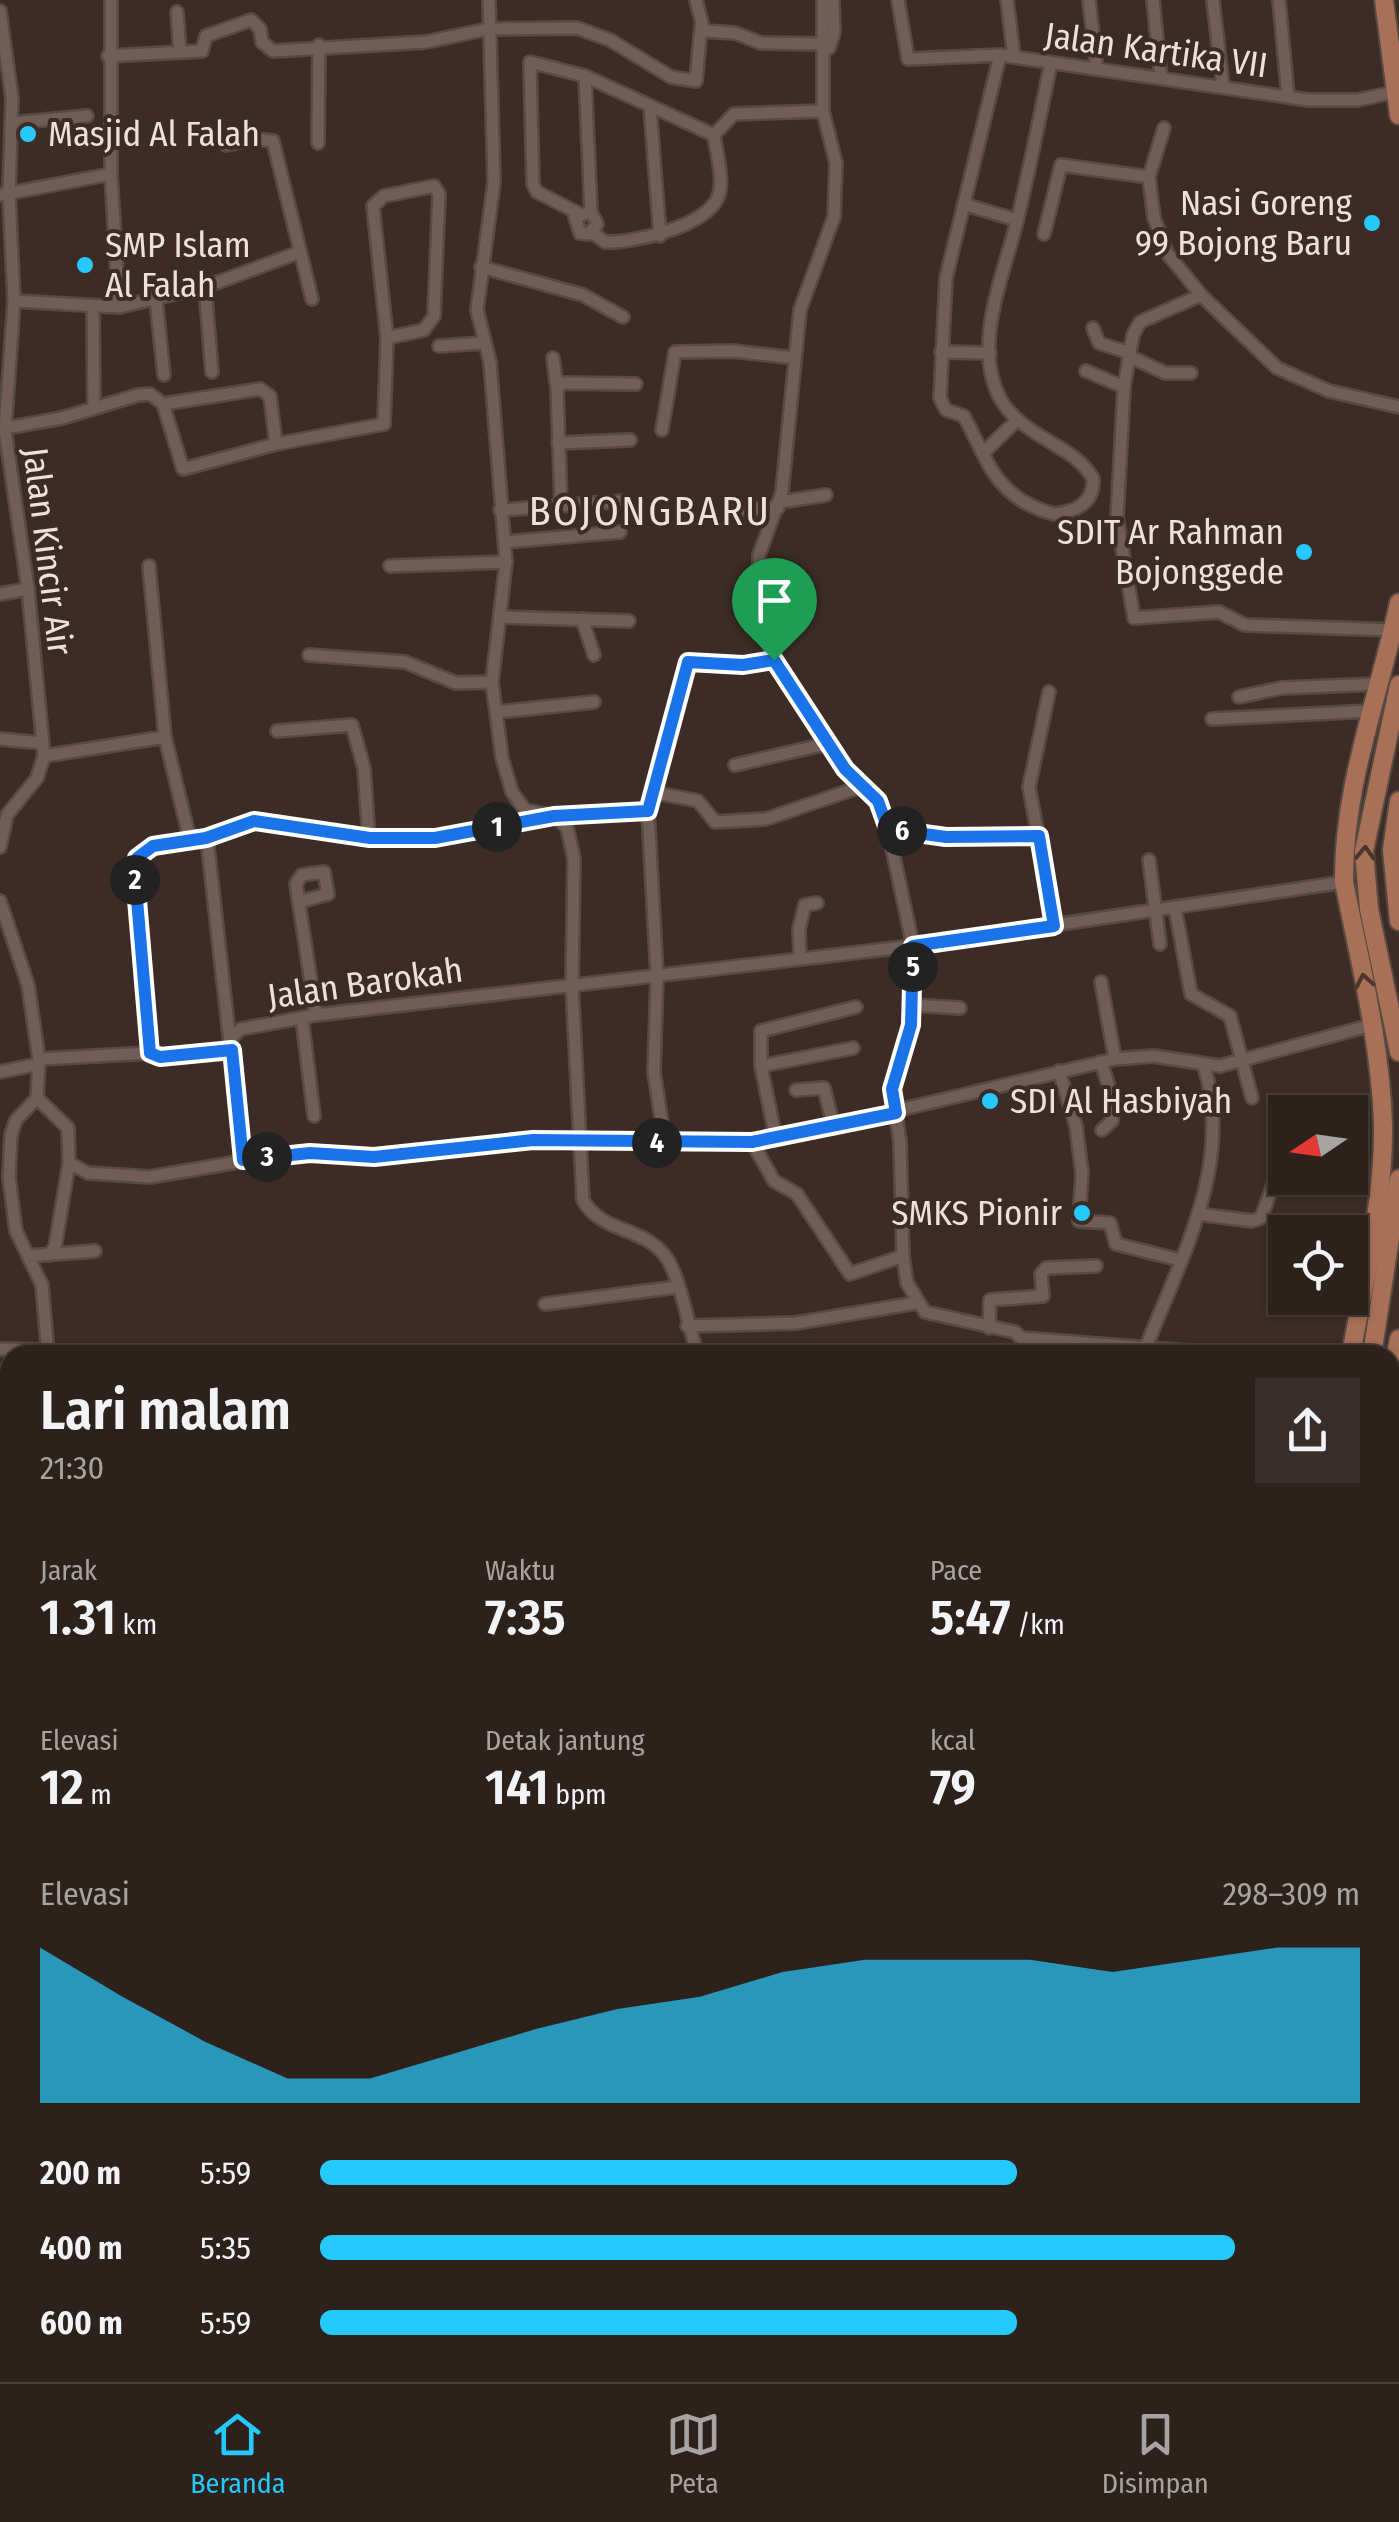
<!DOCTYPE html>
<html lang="id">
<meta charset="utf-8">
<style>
:root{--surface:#2d211c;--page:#392e29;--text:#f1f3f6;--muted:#a7a3a3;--line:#483e3b;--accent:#26c9fe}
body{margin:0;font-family:"Fira Sans Condensed",sans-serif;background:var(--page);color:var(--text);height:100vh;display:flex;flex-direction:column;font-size:38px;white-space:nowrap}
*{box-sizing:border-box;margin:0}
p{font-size:32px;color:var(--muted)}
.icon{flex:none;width:55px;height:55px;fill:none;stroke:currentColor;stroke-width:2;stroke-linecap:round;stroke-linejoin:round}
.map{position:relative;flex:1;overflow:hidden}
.panel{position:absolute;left:0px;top:1345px;width:1400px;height:1038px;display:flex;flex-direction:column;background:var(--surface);border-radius:30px 30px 0 0;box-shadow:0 2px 8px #0004,0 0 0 2px var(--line)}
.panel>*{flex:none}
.needle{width:65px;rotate:257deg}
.fabs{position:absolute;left:1268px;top:1095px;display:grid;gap:20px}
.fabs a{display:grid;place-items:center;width:100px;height:100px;border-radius:0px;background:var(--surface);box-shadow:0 2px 8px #0004,0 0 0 2px var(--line);font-size:50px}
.pin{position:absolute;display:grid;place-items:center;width:85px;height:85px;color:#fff;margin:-102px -42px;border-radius:50% 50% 50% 0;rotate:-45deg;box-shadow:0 0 10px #0007}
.pin .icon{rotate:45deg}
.km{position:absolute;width:50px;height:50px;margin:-25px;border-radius:50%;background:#222;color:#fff;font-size:28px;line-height:50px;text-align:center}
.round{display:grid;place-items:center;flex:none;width:105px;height:105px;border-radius:0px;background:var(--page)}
.head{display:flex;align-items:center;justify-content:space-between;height:170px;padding:0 40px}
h1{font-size:55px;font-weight:600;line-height:75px}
.stats{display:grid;grid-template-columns:repeat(3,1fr);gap:15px;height:170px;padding:10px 40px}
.stats div{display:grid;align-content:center}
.stats b{font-size:50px;font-weight:600}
.stats small{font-size:28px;font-weight:400}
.stats p{font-size:28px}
.chart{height:280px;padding:20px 40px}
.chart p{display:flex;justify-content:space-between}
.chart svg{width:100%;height:180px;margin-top:10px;fill:var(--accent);opacity:.7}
ul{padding:0 40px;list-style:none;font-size:32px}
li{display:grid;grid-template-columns:160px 120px 1fr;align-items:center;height:75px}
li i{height:25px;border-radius:12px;background:var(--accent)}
.menu{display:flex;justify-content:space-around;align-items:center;height:140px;border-top:2px solid var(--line);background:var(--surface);font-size:28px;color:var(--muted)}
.menu a{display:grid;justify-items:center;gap:5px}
.menu .on{color:var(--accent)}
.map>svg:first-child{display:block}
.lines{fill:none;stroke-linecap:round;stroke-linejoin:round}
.stream{stroke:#884221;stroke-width:4}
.street-casing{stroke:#574944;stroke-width:16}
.secondary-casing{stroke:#574944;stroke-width:20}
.primary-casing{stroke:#574944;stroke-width:22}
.highway-casing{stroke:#574944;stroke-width:25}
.street{stroke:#705e56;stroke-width:11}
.secondary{stroke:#8c6756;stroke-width:15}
.primary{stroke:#a87057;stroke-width:18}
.highway{stroke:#ce7c57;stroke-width:20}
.rail-casing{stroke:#d9ceca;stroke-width:8}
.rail{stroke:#3c2c25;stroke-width:4;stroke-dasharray:11;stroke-linecap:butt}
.oneway{stroke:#4c362c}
.route-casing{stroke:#fff;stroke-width:20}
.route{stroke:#1a73e8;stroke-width:12}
.poi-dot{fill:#26c9fe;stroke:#3c2c25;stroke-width:4}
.labels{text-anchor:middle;stroke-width:8;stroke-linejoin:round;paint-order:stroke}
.street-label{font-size:35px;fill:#ece1dd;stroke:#3c2c25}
.poi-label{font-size:35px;fill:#ece1dd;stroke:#3c2c25;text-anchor:start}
.quarter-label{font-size:40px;letter-spacing:2.5px;fill:#ece1dd;stroke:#3c2c25}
</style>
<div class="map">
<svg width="1399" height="2382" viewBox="0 0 1399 2382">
<rect width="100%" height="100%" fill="#3c2c25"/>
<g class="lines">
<g class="stream">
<polyline points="1390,1944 1399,1950"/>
<polyline points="0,2200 10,2198"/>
</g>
<defs>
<g id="street">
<polyline points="111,0 111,174 119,307"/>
<polyline points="489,0 494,182 477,310 490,362 506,562 492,682 502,758 512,792 525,810 554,816"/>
<polyline points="696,0 704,31 735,33 761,43 825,44"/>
<polyline points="823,0 823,111 836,163 834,217 800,310 782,492 759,555 759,605 773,660 845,769 878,801 888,829 913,946 911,1025 892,1089 900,1142 903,1256 907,1283 925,1312 1015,1332 1021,1338 1240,1355"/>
<polyline points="898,0 908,59 1000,55 1308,100 1358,100 1395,92"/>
<polyline points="1007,0 1014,57"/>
<polyline points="1089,0 1097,69"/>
<polyline points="1153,0 1161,78"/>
<polyline points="1213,0 1223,87"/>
<polyline points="1279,0 1288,97"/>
<polyline points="0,11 12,98 9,194 14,301 5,430 28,589 44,756 37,778 7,815 0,847"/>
<polyline points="177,12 180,52"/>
<polyline points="829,48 834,32 833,0"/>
<path d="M1000 55 946 278 940 398 946 410 964 416C988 461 996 499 1054 514 1076 512 1094 503 1093 479 1077 446 1023 438 1001 400 971 347 1004 274 1017 221 1030 168 1040 115 1051 63"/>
<polyline points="108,56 202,51 206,36 251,20 260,29 262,42 273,51 426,42 488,29 577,28 610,40 671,77 696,81 701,27"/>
<polyline points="585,76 591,212 597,224 589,234 580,233 575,217 591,212"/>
<polyline points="650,107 660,236"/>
<polyline points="11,123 87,116"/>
<polyline points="1164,128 1149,177 1154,218 1167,253 1201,295 1277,368 1329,391 1399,407"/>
<polyline points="318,143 319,45"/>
<polyline points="226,145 257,139 273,141 312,299"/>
<polyline points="0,195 111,174"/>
<polyline points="966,205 1017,220"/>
<polyline points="578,213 537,192 533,184 530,62 585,76 714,135 734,114 823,111"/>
<path d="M592 232 605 242C634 243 705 227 718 197 725 181 716 152 714 135"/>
<polyline points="1044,234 1061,165 1149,177"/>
<polyline points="481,267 583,295 623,317"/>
<polyline points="205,287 212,372"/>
<polyline points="1201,295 1140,322 1133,335 1124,387 1117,518 1134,618 1219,612 1245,625 1393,630"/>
<polyline points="156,300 164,375"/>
<polyline points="14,301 119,307 205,287 300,252"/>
<polyline points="93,308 94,408"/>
<polyline points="1093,328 1099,343 1130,353"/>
<polyline points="439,346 483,343"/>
<polyline points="941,352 990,353"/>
<polyline points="1129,356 1165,373 1191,373"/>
<polyline points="553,358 557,388"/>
<polyline points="1086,371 1124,387"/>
<polyline points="163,404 183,469 276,444"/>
<polyline points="0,429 62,418 138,395 150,394 163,404 260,389 270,396 276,444 384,424 387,338 373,206 384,196 434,186 439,194 434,316 424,330 387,338"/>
<polyline points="662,430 675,352 733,351 795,358"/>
<polyline points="558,443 630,440"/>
<polyline points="985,451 1015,422"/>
<polyline points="779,502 826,495"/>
<polyline points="561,505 557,388 563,383 636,384"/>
<polyline points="730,509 778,508"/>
<polyline points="500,510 623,501"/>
<polyline points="506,542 620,532"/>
<polyline points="149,566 165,737 190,840"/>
<polyline points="390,566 506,562"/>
<polyline points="0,594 28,589"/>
<polyline points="501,617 629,621"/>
<polyline points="582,619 594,655"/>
<polyline points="309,655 405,662 456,683 492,682"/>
<polyline points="1049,692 1029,787 1055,926"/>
<polyline points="1239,697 1281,688 1378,684"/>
<polyline points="497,712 594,702"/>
<polyline points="1212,719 1371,711"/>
<polyline points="277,731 352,725 364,768 369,839"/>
<polyline points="0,739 41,743"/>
<polyline points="44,756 165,737"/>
<polyline points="735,765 830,743"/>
<polyline points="652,792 698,801 715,822 766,819 860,787"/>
<path d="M554 816 567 827 574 859 572 985 583 1200C600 1231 638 1227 661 1251 680 1269 688 1328 698 1355"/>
<polyline points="888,829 946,837 1039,836"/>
<polyline points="207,838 243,1160"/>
<polyline points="1149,860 1160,944"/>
<polyline points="0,901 28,985 39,1059 37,1098 16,1120 11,1135 9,1177 16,1231 42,1285 48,1355"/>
<polyline points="299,902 328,894 324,872 302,875 296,884 316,1015"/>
<polyline points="1175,908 1191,994 1230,1016 1252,1098"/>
<polyline points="800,958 799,929 805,905 817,903"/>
<polyline points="1101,982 1115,1059"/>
<polyline points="911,1005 960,1008"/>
<polyline points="302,1018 314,1116"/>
<polyline points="232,1037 241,1029 316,1015 913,946 1344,882"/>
<polyline points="232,1050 160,1057 150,1053 135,876 137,858 153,846 207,838 254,821 369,839 435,838 554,816 648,811"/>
<polyline points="39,1059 150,1053"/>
<polyline points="1101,1062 1111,1093 1112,1121 1102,1130"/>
<polyline points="761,1066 853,1048"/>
<polyline points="1059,1071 1076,1126 1082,1173 1079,1221 1110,1223 1116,1244 1180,1260"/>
<polyline points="0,1072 39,1064"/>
<polyline points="796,1090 824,1088 834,1128"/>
<polyline points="37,1098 68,1128 69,1163 88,1173 150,1177 267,1157 310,1153 374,1157 533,1140 693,1144 776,1139 1115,1059 1153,1056 1220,1066 1372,1025"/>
<polyline points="776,1139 761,1066 761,1031 856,1007"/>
<polyline points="752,1142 774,1181 797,1194 850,1274 903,1256"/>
<polyline points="665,1143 654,1072 657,976 648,811 652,792 688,662 743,665 773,660"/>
<polyline points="1198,1214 1252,1221 1261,1218 1276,1177"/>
<polyline points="49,1255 55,1247 69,1163"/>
<polyline points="28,1256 95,1251"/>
<polyline points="545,1304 677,1287"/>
<polyline points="687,1326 796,1323 916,1303"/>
<polyline points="989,1328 990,1300 1043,1296 1041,1274 1046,1268 1096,1266"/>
<polyline points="0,1349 49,1350"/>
<path d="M1143 1355C1178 1263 1235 1166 1204 1066"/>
<polyline points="0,1410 10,1393"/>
<polyline points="0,1613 10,1607"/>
<polyline points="1390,1656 1399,1657"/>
<polyline points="1390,1700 1399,1701"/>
<polyline points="1390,2078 1399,2046"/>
<polyline points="1390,2138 1399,2140"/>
<polyline points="1390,2282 1399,2282"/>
<polyline points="1379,2372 1379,2382"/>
<polyline points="1085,2382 1086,2372"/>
</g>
<polyline id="secondary" points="1390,1898 1399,1903"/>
<g id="primary">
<polyline points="1384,0 1399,115"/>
<polyline points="1399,685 1364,851 1369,909 1399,1052"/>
<polyline points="1399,801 1392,850 1399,921"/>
<path d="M1351 1355C1364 1280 1384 1202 1383 1126 1381 1044 1360 963 1344 882 1343 786 1379 696 1399 603"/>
<polyline points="1372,1355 1399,1179"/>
<polyline points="1390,1384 1399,1339"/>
<polyline points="1390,1527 1399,1450"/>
<polyline points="0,2163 10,2160"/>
</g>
<polyline id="highway" points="920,2382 924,2372"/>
</defs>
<use href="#street" class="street-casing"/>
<use href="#secondary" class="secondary-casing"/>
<use href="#primary" class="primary-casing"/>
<use href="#highway" class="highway-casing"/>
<use href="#street" class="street"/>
<use href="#secondary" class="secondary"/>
<use href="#primary" class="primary"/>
<use href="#highway" class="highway"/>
<defs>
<g id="rail">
<polyline points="1390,2114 1399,2116"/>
<polyline points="0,2252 10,2249"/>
</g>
</defs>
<use href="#rail" class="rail-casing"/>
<use href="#rail" class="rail"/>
</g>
<defs><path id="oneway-chevron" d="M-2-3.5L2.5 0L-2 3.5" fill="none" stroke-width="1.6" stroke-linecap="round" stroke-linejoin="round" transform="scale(2.5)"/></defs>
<g class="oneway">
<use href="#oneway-chevron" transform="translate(1365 853) rotate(-88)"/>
<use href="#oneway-chevron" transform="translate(1364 981) rotate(-101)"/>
</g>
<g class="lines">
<defs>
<polygon id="route" points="774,660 845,769 878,801 888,829 946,837 1039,836 1054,926 913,946 911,1025 892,1089 896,1113 752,1142 533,1140 374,1157 310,1153 243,1160 232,1050 160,1057 150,1053 135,876 137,858 153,846 206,838 254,821 370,838 435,838 554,816 648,811 688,662 743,665"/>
</defs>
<use href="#route" class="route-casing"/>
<use href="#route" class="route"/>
</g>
<g class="poi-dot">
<circle cx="28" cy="134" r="10"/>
<circle cx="1372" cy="223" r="10"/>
<circle cx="85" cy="265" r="10"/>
<circle cx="1304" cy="552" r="10"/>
<circle cx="990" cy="1101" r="10"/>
<circle cx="1082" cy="1213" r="10"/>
</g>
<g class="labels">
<g class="street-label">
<text transform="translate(1156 50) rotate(8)" y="12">Jalan Kartika VII</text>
<text transform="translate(48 551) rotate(83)" y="12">Jalan Kincir Air</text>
<text transform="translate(365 983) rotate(-8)" y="12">Jalan Barokah</text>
</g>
<g class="poi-label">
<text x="48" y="146">Masjid Al Falah</text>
<text x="1352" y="215" text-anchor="end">Nasi Goreng<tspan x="1352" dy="40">99 Bojong Baru</tspan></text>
<text x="105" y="257">SMP Islam<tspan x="105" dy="40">Al Falah</tspan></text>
<text x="1284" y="544" text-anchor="end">SDIT Ar Rahman<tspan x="1284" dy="40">Bojonggede</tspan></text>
<text x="1010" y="1113">SDI Al Hasbiyah</text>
<text x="1062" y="1225" text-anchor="end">SMKS Pionir</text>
</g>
<g class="quarter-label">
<text x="650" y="525">BOJONGBARU</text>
</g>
</g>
</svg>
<div class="fabs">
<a><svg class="needle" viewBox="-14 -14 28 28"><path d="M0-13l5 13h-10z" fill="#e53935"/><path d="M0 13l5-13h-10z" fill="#a7a3a3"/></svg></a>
<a><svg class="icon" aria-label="locate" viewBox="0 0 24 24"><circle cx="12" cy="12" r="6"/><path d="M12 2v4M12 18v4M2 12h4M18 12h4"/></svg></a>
</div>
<div class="pin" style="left:774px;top:660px;background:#1e9e55"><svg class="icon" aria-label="arrive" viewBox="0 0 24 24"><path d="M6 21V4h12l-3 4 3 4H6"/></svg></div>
<b class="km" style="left:497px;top:827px">1</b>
<b class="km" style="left:135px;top:880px">2</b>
<b class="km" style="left:267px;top:1157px">3</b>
<b class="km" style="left:657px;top:1143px">4</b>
<b class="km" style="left:913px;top:967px">5</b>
<b class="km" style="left:902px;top:831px">6</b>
<section class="panel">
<div class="head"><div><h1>Lari malam</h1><p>21:30</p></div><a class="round"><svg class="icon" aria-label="share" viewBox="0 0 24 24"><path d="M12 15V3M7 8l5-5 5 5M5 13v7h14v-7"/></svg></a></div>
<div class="stats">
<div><p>Jarak</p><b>1.31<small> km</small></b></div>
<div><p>Waktu</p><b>7:35</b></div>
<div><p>Pace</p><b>5:47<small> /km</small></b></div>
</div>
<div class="stats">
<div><p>Elevasi</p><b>12<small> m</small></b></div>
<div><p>Detak jantung</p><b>141<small> bpm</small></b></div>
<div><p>kcal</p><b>79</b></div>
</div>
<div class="chart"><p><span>Elevasi</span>298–309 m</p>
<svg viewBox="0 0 160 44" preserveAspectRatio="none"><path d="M0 44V6L10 18L20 29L30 38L40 38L50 32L60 26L70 21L80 18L90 12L100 9L110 9L120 9L130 12L140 9L150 6L160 6V44z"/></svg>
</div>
<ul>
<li><b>200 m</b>5:59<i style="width:67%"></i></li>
<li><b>400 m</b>5:35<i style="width:88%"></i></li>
<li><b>600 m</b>5:59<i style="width:67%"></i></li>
</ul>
</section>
</div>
<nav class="menu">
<a class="on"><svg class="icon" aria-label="home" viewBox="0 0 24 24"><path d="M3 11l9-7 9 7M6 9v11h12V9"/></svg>Beranda</a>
<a><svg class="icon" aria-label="map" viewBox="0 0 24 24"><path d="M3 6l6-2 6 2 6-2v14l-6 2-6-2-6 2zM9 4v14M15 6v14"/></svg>Peta</a>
<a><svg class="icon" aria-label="saved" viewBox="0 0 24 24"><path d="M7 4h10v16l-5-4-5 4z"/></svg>Disimpan</a>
</nav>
